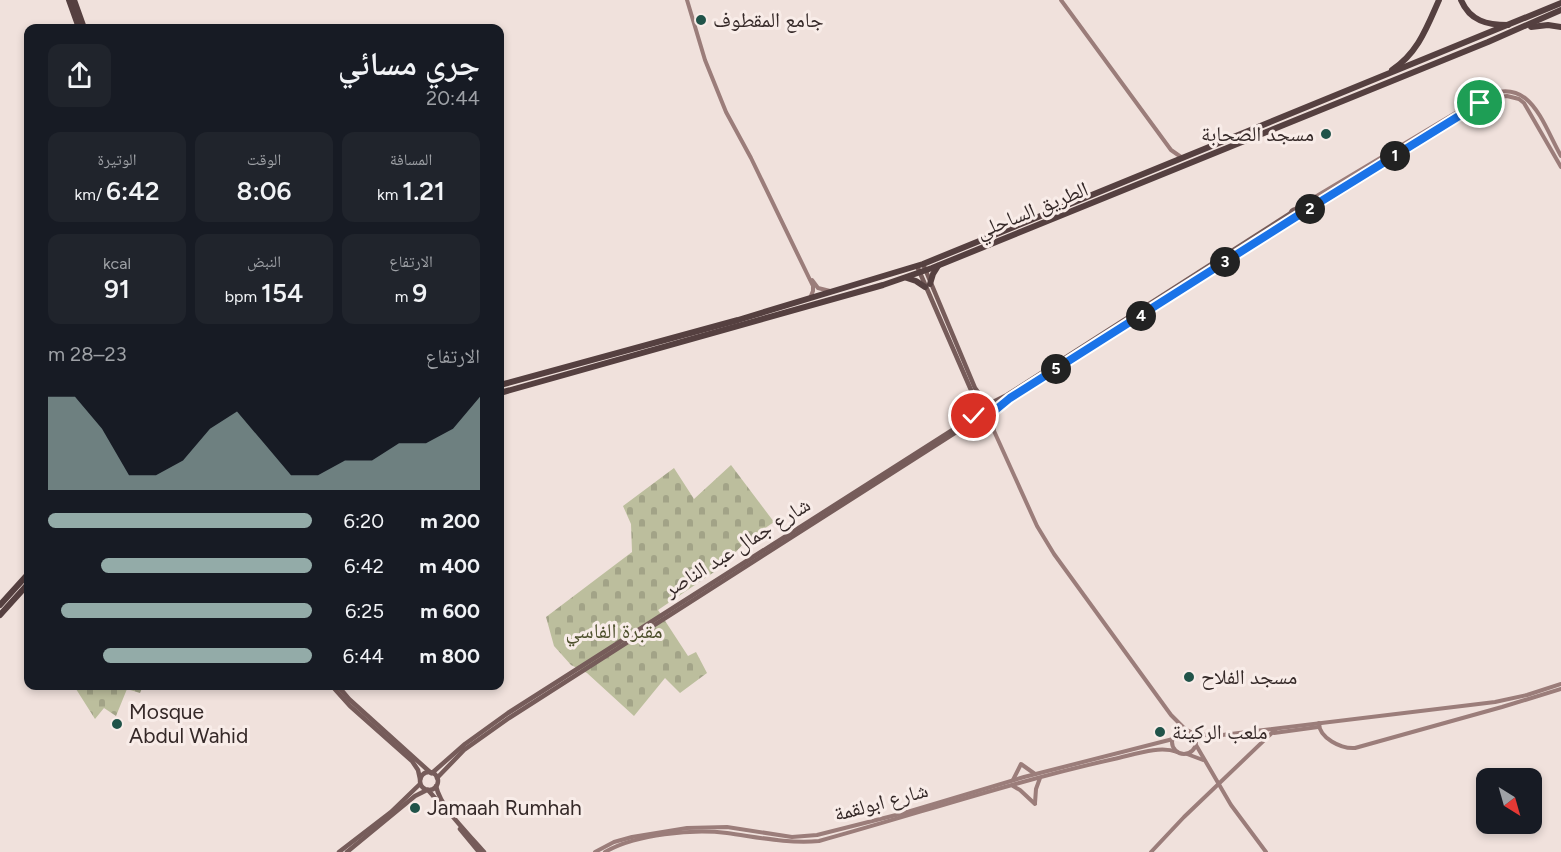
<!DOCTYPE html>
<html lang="ar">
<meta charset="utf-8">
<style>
:root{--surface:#171b24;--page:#20242c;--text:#f1f3f6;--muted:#9ea1a6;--accent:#93aba8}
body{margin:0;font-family:Figtree,"Noto Naskh Arabic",sans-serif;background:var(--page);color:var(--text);direction:rtl;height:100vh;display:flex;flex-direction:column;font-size:22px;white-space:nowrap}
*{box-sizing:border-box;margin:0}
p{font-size:20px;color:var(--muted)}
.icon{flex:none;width:33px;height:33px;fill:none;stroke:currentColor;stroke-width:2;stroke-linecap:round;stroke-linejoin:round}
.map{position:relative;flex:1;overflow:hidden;direction:ltr}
.panel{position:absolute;left:24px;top:24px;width:480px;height:666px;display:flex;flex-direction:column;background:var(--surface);border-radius:12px;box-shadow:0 3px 9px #0003;direction:rtl}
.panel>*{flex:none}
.needle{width:39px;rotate:143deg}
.fabs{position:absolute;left:1476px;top:768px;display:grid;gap:12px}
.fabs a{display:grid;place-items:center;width:66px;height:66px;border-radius:12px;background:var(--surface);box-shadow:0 3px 9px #0003;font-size:30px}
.pin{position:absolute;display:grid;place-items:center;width:51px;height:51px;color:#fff;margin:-26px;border:3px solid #fff;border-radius:50%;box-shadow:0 2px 6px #0007}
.km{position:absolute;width:30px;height:30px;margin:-15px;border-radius:50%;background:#222;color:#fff;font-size:16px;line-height:30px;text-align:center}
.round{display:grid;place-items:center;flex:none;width:63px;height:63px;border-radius:12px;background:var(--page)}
.head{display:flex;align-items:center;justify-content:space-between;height:102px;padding:0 24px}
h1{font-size:33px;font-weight:600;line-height:45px}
.figures{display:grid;grid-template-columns:repeat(3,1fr);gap:9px;height:102px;padding:6px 24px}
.figures div{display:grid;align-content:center;border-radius:12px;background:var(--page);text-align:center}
.figures b{font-size:26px;font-weight:600}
.figures small{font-size:16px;font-weight:400}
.figures p{font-size:16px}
.chart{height:168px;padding:12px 24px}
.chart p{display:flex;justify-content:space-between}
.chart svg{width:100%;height:108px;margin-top:6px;fill:var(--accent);opacity:.7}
ul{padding:0 24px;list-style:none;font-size:20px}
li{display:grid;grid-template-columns:96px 72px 1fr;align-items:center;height:45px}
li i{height:15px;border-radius:8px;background:var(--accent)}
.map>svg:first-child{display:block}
.cemetery{fill:url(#cemetery-stones)}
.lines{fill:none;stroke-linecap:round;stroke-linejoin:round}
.secondary{stroke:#9b7d7a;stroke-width:4}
.primary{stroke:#765c5a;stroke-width:4.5}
.highway{stroke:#554040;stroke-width:6}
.route-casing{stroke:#fff;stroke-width:12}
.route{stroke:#1a73e8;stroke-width:8}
.poi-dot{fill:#205349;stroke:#f8ece8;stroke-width:2}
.labels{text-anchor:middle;stroke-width:6;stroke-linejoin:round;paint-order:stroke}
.poi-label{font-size:21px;fill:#352928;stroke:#f8ece8;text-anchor:start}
.street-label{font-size:21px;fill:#352928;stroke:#f8ece8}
.park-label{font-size:21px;fill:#4e512d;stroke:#f8ece8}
</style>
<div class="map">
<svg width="1561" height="852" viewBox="0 0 1561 852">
<defs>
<pattern id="cemetery-stones" width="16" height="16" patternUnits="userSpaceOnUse" patternTransform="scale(1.5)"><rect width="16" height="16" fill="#bcbe9d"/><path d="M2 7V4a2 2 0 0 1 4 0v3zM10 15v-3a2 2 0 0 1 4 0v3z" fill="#a2a387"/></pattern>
</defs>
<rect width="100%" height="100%" fill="#f0e1dc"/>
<g class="cemetery">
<polygon points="731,465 774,522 745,542 723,566 658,610 688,656 696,652 707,673 680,693 665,678 634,716 587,673 571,665 554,646 546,617 632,552 631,524 623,506 674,468 694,499"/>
<polygon points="80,686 143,686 140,693 127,689 116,716 104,708 95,719 76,689"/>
</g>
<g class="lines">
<g class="secondary">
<polyline points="687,0 705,60 726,112 751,158 813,286 813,291 810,298"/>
<polyline points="1061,0 1171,150 1181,157"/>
<path d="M1295 209 1479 99C1529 72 1541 120 1561 156"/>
<polyline points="1299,216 1491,98 1507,96 1519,99 1524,103 1561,167"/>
<polyline points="812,280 818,288 830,291"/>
<polyline points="992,417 994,431 1037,526 1054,554 1171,715 1187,731"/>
<polyline points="983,423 993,430"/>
<path d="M1319 723C1319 738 1341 749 1355 748L1502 707 1561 689"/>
<circle cx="1184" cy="742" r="12"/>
<polyline points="1192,733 1214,736 1495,702 1527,695 1561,684"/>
<polyline points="1274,733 1318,727"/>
<polyline points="1196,745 1231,805 1266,852"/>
<polyline points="1187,754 1203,760"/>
<polyline points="1013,780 1021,764 1035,774"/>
<polyline points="1013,786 1020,790 1035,804"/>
<polyline points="1035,803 1036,789 1040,778"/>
<polyline points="595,852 614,842 632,837 687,828 727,827 792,837 817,835 904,813 1024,777 1173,739"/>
<path d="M605 852C636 834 692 829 727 833 757 837 789 844 819 841 917 814 1015 781 1114 759 1133 755 1159 745 1177 752"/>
<polyline points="1151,852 1184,817 1276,729"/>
</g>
<g class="primary">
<circle cx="1295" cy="214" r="4.5"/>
<polyline points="923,264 975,388 986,403"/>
<polyline points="917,266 971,390 974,408"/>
<circle cx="983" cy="412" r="10"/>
<polyline points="989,404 1007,395 1291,213"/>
<polyline points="993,413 1010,398 1294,218"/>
<polyline points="332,686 350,706 412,761 418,770 420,779"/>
<polyline points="338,686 349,699 431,773"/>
<circle cx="429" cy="781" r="9"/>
<polyline points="432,773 465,744 508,713 962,424 973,412"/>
<polyline points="437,778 464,750 509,718 964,427 978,421"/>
<path d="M436 786C441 809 469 834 484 852"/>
<polyline points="428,790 442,806"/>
<polyline points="460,829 479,852"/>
<polyline points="339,852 391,812 420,784"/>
<polyline points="347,852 415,796 427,790"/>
</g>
<g class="highway">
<polyline points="69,0 79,28"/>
<polyline points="74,0 84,28"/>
<path d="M1461 0C1470 21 1487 25 1508 25"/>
<polyline points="1531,27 1548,25 1561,27"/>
<path d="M1392 70C1418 53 1427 27 1439 0"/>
<polyline points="907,278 916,281 925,287"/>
<polyline points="930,284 933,274 938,266"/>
<polyline points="500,385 738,320 923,264 1561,3"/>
<polyline points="500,393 883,285 932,268 1488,42 1561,10"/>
<polyline points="0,605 28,574"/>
<polyline points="0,615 28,584"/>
</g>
</g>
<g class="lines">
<defs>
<polyline id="route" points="974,416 978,422 987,422 992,417 993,412 1010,398 1294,218 1480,103"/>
</defs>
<use href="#route" class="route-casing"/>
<use href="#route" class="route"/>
</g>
<g class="poi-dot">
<circle cx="701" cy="20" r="6"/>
<circle cx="1326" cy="134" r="6"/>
<circle cx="1189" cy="677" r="6"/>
<circle cx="117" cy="724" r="6"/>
<circle cx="1160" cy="732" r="6"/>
<circle cx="415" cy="808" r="6"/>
</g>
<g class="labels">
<g class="poi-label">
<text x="713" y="27">جامع المقطوف</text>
<text x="1314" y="141" text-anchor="end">مسجد الصحابة</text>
<text x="1201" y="684">مسجد الفلاح</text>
<text x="129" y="719">Mosque<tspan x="129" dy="24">Abdul Wahid</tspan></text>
<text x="1172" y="739">ملعب الركينة</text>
<text x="427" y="815">Jamaah Rumhah</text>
</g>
<g class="street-label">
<text transform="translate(1032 210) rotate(-22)" y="7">الطريق الساحلي</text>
<text transform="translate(737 547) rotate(-32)" y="7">شارع جمال عبد الناصر</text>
<text transform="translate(881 802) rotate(-15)" y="7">شارع ابولقمة</text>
</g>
<g class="park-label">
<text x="614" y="638">مقبرة الفاسي</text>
</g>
</g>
</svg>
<div class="fabs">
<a><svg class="needle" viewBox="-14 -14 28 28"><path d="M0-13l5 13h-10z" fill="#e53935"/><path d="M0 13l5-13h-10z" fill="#9ea1a6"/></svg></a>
</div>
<div class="pin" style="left:1480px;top:103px;background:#1e9e55"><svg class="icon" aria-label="arrive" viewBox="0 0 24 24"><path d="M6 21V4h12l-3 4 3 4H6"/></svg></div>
<div class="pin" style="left:974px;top:416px;background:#d93025"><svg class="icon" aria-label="check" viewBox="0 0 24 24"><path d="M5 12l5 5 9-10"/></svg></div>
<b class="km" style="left:1395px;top:156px">1</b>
<b class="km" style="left:1310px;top:209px">2</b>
<b class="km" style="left:1225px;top:262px">3</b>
<b class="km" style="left:1141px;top:316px">4</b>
<b class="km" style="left:1056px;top:369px">5</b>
<section class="panel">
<div class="head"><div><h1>جري مسائي</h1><p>20:44</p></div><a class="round"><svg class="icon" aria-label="share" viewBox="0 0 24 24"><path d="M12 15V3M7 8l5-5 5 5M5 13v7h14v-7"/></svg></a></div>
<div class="figures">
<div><p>المسافة</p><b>1.21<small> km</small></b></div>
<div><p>الوقت</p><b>8:06</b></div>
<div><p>الوتيرة</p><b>6:42<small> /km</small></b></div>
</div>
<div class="figures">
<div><p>الارتفاع</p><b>9<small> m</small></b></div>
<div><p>النبض</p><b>154<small> bpm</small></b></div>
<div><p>kcal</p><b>91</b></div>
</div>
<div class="chart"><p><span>الارتفاع</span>23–28 m</p>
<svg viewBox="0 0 160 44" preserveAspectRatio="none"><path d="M0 44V6L10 6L20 19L30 38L40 38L50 32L60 19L70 12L80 25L90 38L100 38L110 32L120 32L130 25L140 25L150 19L160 6V44z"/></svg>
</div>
<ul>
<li><b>200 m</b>6:20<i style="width:100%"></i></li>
<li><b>400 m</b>6:42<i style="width:80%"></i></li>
<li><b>600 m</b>6:25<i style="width:95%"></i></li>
<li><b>800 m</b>6:44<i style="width:79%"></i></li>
</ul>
</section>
</div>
